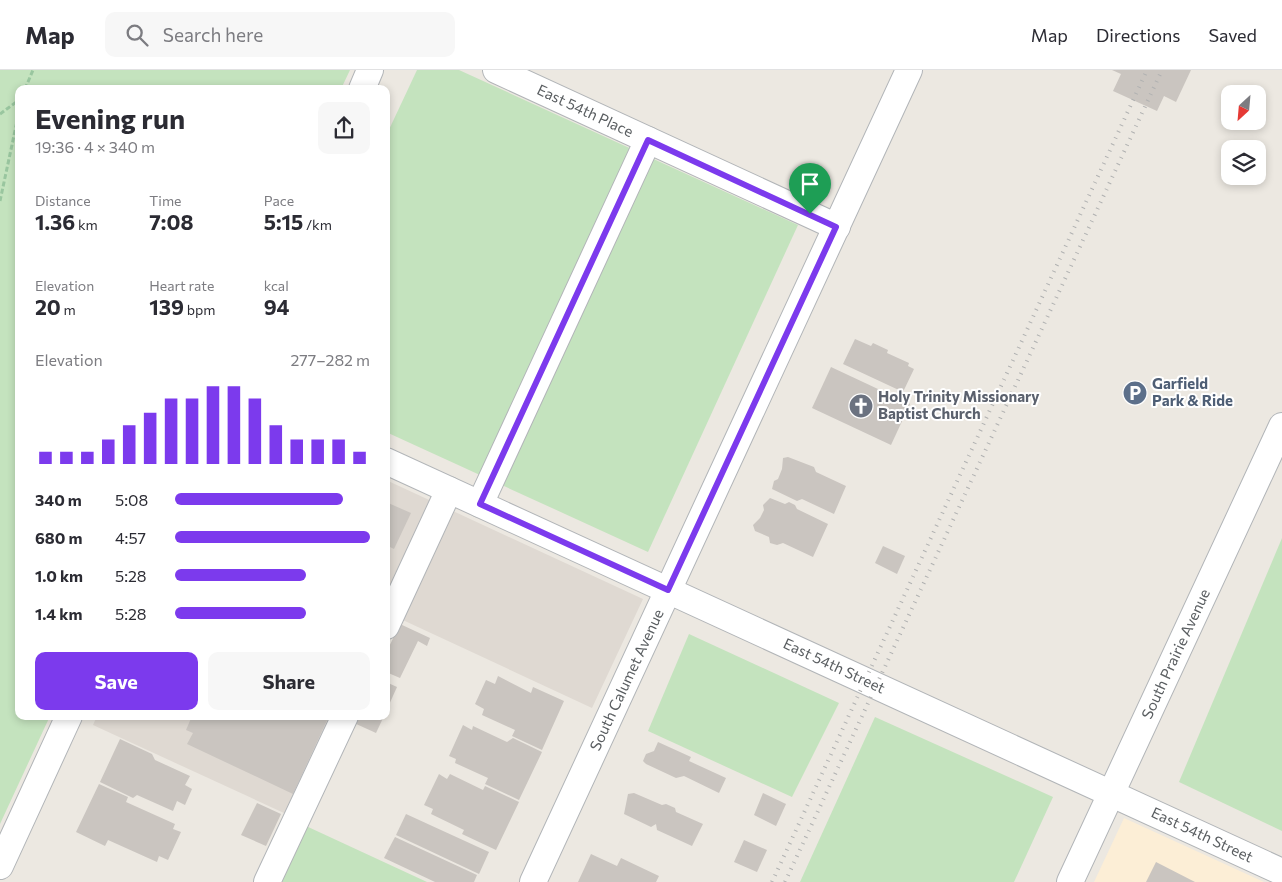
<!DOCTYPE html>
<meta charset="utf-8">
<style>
:root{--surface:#fff;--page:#f7f7f7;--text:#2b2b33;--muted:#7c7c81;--line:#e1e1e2;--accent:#7c3aed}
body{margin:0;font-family:Commissioner,sans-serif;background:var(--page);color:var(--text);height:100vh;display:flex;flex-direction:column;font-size:19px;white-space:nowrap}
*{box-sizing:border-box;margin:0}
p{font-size:16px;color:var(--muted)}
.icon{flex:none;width:28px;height:28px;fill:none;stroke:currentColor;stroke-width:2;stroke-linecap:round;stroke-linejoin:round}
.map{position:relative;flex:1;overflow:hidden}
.sheet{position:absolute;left:15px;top:15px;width:375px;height:635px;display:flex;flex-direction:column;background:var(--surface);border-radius:10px;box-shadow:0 2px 8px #0003}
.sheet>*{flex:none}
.needle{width:32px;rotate:206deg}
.buttons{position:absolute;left:1221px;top:15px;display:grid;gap:10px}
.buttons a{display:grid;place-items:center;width:45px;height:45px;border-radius:10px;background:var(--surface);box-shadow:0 2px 8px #0003;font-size:25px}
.pin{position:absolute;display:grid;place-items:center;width:42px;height:42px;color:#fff;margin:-51px -21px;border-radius:50% 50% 50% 0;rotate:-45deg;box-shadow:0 0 5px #0007}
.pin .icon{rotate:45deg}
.round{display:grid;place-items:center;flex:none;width:52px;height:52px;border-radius:10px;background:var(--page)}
.summary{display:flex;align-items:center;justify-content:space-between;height:85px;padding:0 20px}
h1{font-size:28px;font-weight:700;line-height:38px}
.stats{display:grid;grid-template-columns:repeat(3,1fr);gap:8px;height:85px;padding:5px 20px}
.stats div{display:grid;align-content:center}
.stats b{font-size:21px;font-weight:700}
.stats small{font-size:14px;font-weight:400}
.stats p{font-size:14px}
.chart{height:140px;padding:10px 20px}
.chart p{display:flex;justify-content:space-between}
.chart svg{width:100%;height:90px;margin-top:5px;stroke:var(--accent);stroke-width:6}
.cta{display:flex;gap:10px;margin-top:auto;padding:10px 20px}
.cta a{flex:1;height:58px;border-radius:10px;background:var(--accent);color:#fff;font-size:20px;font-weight:700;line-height:58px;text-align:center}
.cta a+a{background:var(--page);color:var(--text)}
ul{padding:0 20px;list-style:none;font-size:16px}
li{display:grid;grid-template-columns:80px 60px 1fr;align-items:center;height:38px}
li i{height:12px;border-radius:6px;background:var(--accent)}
header{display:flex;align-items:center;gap:30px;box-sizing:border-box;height:70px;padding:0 25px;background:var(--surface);border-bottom:1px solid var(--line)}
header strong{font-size:24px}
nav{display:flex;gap:28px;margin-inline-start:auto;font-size:18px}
.search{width:350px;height:45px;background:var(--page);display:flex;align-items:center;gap:12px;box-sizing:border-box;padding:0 18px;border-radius:10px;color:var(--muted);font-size:19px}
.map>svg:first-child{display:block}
.commercial{fill:#fceed6}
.education{fill:#dfd9d2}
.green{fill:#c4e3be}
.building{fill:#cac5c0}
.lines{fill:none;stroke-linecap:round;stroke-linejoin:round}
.minor-casing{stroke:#b2b5b8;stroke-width:28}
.path{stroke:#99c69f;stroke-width:3;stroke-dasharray:5 2.5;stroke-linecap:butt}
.minor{stroke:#fff;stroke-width:26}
.rail{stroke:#b0b1b1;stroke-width:4;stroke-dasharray:1 6;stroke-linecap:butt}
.route-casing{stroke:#fff;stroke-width:10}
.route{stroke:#7c3aed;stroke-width:6}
.labels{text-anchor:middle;stroke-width:4;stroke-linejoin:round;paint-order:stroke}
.street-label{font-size:15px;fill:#5a5e61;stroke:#fff}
.service-label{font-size:15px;font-weight:bold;fill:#4e5e75;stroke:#fff;text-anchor:start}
.worship-label{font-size:15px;font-weight:bold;fill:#5b616d;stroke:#fff;text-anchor:start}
</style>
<header>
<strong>Map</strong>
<div class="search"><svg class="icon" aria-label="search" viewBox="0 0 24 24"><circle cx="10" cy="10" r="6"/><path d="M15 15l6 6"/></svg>Search here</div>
<nav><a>Map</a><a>Directions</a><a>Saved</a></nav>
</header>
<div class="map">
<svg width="1282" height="812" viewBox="0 0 1282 812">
<rect width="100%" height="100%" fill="#ece8e1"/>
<polygon class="commercial" points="1124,748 1264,812 1094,812"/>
<g class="education">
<polygon points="386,410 643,529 592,638 392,545 386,556"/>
<polygon points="97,646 345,646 297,749 93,655"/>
</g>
<g class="green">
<polygon points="0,0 350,0 341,19 19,19 19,646 50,646 0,754"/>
<polygon points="417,0 459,0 798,155 648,482 386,362 386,66"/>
<polygon points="1282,468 1282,761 1179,712"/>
<polygon points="689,564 839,633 792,727 648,661"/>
<polygon points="875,647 1053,727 1014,812 800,812"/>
<polygon points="306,756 427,812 282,812"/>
</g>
<g class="building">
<polygon points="1112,0 1191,0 1176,32 1164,26 1157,41 1113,21 1121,4"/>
<polygon points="855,269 871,276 873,273 888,280 887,283 909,293 908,296 914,299 903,322 843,294"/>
<polygon points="831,297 910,334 891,375 812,338"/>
<polygon points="788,387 814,397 816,402 846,416 834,444 802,429 797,431 772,419 774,411 778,409 782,399 783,388"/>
<polygon points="770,428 785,434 789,432 795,435 797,439 828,454 813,487 783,473 777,475 770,473 769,467 755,461 753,455 760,448 764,440 763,435"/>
<polygon points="386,432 411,443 394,479 386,475"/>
<polygon points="883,476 905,486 897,504 875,493"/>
<polygon points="400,554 430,568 427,576 418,571 400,608 386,602 386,583"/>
<polygon points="498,606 531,623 533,617 564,631 542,680 512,666 515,660 482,645 484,639 475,634 486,610 495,614"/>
<polygon points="386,612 397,617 388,637 386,636"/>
<polygon points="192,646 329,646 293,724 187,674 193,663 186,660"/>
<polygon points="358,646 384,646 376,663 354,653"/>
<polygon points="463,655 472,660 473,656 507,672 513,668 542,682 519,730 485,714 488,708 455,693 456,689 449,686"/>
<polygon points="120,669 152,684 155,690 190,706 185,715 192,719 185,735 177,731 173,741 137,725 133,728 100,712"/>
<polygon points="658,672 691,687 689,691 726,708 719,723 684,706 676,708 646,694 643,691 646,684 654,681"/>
<polygon points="439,704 447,709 450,704 483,720 485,716 519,732 496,780 462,764 464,760 431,744 433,739 424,735"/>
<polygon points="99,714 128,727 126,732 175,754 173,759 181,762 168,790 159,786 157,792 108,770 105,776 76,762"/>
<polygon points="634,723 662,735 666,734 675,738 676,742 703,754 692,776 657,760 656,754 651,757 624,744 628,724"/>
<polygon points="763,723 786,734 776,756 754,745"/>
<polygon points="257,733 281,744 266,776 241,765"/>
<polygon points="406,744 489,782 479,804 396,765"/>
<polygon points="395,767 477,805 474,812 435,812 384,788"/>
<polygon points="744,770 767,780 757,802 734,792"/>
<polygon points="591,784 617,796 621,788 659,806 656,812 578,812"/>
<polygon points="1156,792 1195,812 1146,812"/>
</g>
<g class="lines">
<defs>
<g id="minor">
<polyline points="496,0 837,157"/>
<polyline points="362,19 370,0"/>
<polyline points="386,391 1282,802"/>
<polyline points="480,434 648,70"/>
<polyline points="386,556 449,420"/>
<polyline points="0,796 69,646"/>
<polyline points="267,812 345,646"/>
<polyline points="533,812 909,0"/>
<polyline points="1070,812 1282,356"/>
</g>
</defs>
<use href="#minor" class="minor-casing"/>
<g class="path">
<polyline points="25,19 33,0"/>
<polyline points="0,44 19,30"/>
<polyline points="0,131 19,42"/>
</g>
<use href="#minor" class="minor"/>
<g class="rail">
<polyline points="772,812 1147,0"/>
<polyline points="785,812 1162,0"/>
</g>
</g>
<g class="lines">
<defs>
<polygon id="route" points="648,70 836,157 668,520 480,434"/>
</defs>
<use href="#route" class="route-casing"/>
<use href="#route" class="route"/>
</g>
<defs>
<symbol id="parking-disc" viewBox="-11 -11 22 22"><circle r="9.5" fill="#5c6f8a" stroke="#fff"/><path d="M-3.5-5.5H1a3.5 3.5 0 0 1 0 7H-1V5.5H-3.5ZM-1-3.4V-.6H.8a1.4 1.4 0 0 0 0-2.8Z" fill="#fff"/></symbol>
<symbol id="church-disc" viewBox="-11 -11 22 22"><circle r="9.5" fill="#6b7280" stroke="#fff"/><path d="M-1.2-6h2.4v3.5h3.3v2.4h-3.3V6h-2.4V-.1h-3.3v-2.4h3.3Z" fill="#fff"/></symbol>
</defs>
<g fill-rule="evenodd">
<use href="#parking-disc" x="1121" y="309" width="28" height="28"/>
<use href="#church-disc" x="847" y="322" width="28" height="28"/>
</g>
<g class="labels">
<g class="street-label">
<text transform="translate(585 41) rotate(25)" y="5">East 54th Place</text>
<text transform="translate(1176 584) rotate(-65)" y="5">South Prairie Avenue</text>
<text transform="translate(834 596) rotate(25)" y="5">East 54th Street</text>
<text transform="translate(627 610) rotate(-65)" y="5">South Calumet Avenue</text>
<text transform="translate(1202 765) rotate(25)" y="5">East 54th Street</text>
</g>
<g class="service-label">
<text x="1152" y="319">Garfield<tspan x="1152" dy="17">Park &amp; Ride</tspan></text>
</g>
<g class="worship-label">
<text x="878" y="332">Holy Trinity Missionary<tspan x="878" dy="17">Baptist Church</tspan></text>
</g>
</g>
</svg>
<div class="buttons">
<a><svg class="needle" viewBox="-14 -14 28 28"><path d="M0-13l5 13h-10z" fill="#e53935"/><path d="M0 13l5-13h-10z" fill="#7c7c81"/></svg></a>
<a><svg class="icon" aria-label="layers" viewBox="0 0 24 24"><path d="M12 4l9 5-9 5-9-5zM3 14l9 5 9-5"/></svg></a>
</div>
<div class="pin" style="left:810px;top:144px;background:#1e9e55"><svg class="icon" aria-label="arrive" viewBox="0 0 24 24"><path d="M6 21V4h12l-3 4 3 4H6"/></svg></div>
<section class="sheet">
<div class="summary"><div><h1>Evening run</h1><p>19:36 · 4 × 340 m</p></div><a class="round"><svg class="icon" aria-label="share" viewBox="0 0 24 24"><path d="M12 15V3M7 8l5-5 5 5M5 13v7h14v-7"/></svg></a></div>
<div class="stats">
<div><p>Distance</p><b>1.36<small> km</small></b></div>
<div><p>Time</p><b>7:08</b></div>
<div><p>Pace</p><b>5:15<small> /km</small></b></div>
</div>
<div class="stats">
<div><p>Elevation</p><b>20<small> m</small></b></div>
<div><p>Heart rate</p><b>139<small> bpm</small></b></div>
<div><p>kcal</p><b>94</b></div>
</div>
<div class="chart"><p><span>Elevation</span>277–282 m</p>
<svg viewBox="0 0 160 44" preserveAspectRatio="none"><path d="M5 44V38M15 44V38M25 44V38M35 44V32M45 44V25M55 44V19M65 44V12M75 44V12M85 44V6M95 44V6M105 44V12M115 44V25M125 44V32M135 44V32M145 44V32M155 44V38"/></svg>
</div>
<ul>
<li><b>340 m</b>5:08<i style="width:86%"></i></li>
<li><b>680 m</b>4:57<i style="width:100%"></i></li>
<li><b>1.0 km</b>5:28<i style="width:67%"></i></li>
<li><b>1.4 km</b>5:28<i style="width:67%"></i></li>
</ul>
<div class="cta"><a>Save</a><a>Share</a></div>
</section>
</div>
